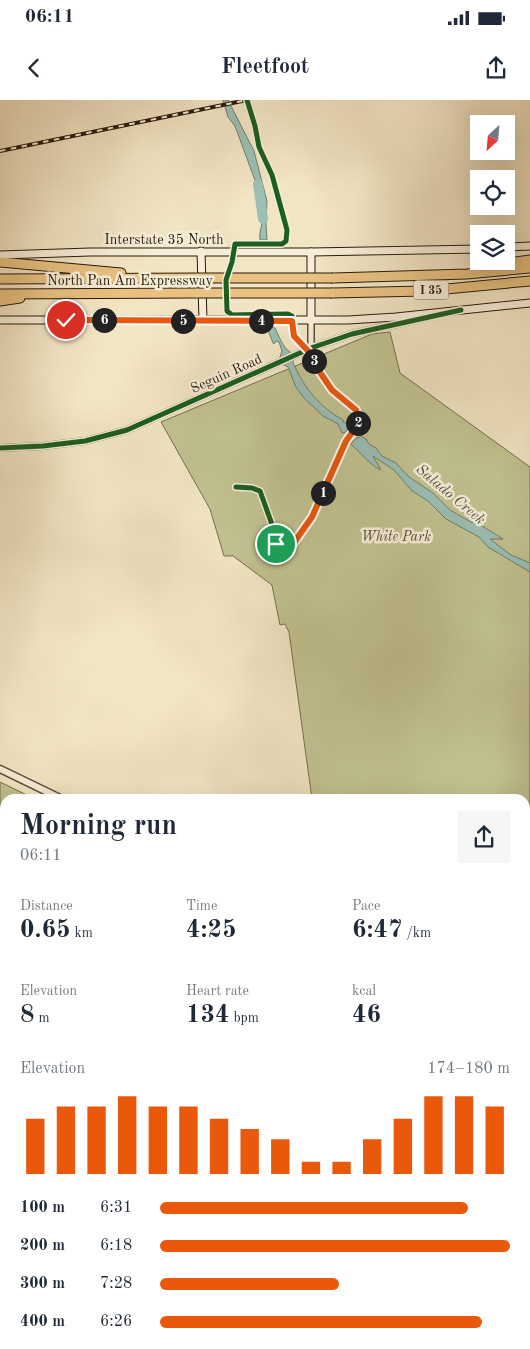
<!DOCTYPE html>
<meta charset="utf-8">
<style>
:root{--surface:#fff;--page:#f6f6f7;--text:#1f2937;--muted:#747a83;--accent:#ea580c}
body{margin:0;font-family:"Old Standard TT",serif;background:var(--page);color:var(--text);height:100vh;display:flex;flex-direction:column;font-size:19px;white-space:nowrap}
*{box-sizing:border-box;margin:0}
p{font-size:16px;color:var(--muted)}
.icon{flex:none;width:28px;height:28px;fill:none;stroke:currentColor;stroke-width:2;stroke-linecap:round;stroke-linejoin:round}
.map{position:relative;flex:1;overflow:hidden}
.sheet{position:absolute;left:0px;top:694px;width:530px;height:556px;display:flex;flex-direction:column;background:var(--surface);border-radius:15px 15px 0 0;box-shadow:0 5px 20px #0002}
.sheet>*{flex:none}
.needle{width:32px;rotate:206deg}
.buttons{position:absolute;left:470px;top:15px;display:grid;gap:10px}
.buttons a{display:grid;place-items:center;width:45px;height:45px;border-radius:0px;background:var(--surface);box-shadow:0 5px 20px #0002;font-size:25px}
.pin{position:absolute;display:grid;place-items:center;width:42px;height:42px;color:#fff;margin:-21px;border:2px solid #fff;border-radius:50%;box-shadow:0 1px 5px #0007}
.km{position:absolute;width:25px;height:25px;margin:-12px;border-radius:50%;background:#222;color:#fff;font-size:14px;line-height:25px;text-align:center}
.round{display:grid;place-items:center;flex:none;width:52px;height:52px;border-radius:0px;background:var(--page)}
.summary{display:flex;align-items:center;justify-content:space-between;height:85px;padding:0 20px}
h1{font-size:28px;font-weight:700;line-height:38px}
.stats{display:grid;grid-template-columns:repeat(3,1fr);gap:8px;height:85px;padding:5px 20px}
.stats div{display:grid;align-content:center}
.stats b{font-size:25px;font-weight:700}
.stats small{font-size:14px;font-weight:400}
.stats p{font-size:14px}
.chart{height:140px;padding:10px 20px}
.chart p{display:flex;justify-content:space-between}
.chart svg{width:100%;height:90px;margin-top:5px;stroke:var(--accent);stroke-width:6}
ul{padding:0 20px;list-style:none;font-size:16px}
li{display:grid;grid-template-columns:80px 60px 1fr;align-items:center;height:38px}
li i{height:12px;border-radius:6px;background:var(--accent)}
.status{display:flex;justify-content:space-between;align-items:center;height:35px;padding:0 25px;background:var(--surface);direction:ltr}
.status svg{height:14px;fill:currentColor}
header{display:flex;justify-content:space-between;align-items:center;height:65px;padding:0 20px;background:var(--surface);font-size:22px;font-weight:700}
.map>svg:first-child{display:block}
.green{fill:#c1c290;stroke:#746e4e}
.water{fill:#9bbfb5;stroke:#6d7d71}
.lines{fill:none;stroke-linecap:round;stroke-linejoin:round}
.river{stroke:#9bbfb5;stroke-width:10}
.minor-casing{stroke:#5a4d3a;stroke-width:8}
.tertiary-casing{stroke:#5a4d3a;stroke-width:9}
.secondary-casing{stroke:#271a0c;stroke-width:9}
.motorway-casing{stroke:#271a0c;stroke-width:11}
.minor{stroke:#f7eed9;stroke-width:5}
.tertiary{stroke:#f7eed9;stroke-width:6}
.secondary{stroke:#f7eed9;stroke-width:7}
.motorway{stroke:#e9c282;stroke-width:9}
.rail-casing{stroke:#271a0c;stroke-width:4}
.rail{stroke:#f7eed9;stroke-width:2;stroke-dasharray:5.5;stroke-linecap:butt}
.motorway-bridge-casing{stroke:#271a0c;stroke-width:11;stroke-linecap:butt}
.motorway-bridge{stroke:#e9c282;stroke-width:9}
.cycleway-casing{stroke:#f7eed9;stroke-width:8}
.cycleway{stroke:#1b5e20;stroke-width:5}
.route-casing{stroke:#fff;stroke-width:10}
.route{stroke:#ea580c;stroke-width:6}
.labels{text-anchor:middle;stroke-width:5;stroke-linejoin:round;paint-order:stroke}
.shield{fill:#f7eed9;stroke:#655a4a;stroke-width:1}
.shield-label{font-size:12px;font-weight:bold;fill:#271a0c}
.street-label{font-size:14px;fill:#271a0c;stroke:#f7eed9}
.park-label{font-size:14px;font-style:italic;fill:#554c34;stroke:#f7eed9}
.water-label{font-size:15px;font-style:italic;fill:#505447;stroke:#f7eed9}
</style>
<div class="status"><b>06:11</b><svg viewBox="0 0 49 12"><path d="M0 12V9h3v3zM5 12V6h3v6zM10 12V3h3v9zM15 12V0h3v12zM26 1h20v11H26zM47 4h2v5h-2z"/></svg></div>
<header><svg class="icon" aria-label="back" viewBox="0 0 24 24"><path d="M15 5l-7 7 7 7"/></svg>Fleetfoot<svg class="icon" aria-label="share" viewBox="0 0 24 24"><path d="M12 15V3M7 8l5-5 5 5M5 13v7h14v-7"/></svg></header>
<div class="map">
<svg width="530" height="1249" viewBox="0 0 530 1249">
<rect width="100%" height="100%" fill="#f2e5c4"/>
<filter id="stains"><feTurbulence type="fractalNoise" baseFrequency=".004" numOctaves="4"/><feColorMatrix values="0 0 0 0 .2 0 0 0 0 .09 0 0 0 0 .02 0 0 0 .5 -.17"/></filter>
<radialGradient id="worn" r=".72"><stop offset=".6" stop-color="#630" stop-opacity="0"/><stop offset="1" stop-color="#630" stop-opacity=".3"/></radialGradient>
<g class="green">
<polygon points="390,232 400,273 530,367 530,791 525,793 525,699 312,699 289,532 285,524 280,525 272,485 233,456 224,456 210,409 161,322 372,234"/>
<polygon points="0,682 35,699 5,699 5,761 0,762"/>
<polygon points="525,1034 530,1035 530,1126 525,1130"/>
<polygon points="530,1136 530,1244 525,1242 525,1140"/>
<polygon points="5,1160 5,1245 98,1245 88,1249 0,1249 0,1167"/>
<polygon points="267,1245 377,1245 368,1249 302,1249"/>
<polygon points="391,1245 518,1245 526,1249 386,1249"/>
</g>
<g class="water">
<path d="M223 0H228L254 51 267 101 266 123 267 140H260C259 133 261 129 262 123 262 115 261 109 263 102L235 26 228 17Z"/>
<path d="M269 227 275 228C279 236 283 248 290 252 294 258 292 262 295 267 305 289 321 308 343 320V322L350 325 346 332 342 333 338 324 323 316 303 297 296 287 288 267 282 264 280 257 282 251 279 242 276 241 274 244 273 243 268 230Z"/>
<path d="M361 336 366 339 369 344 376 348 382 356 396 363 409 377 433 393 450 410 471 422 479 424 503 439H490L511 455 530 463V472L488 447 479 437 446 419 428 401 412 391 394 370 373 356 381 370C371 366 360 352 351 344L353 341Z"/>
</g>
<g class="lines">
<g class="river">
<polyline points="258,84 263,119"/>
<polyline points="328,1245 328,1249"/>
</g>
<defs>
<g id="minor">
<polyline points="311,248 311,221"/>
<polyline points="0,348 43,346 85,341 127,330 311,248 352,234 433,216"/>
</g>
<g id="tertiary">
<polyline points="0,669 62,699"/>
<polyline points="525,917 530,920"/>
<polyline points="232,1245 272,1249"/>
<polyline points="157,1249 166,1245"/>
</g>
<g id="secondary">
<polyline points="506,147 530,146"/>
<polyline points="201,151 203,220"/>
<polyline points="311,152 311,221"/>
<polyline points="0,155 90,152 311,152 479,149"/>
<polyline points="0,220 348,220 396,217 530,203"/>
</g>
<g id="motorway">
<polyline points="0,162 121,173"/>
<polyline points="488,166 530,160"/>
<polyline points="333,178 467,174 530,168"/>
<polyline points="0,179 198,178"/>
<polyline points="332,193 425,191 530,181"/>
<polyline points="0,194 198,193"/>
<polyline points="0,201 20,198"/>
</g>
</defs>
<use href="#minor" class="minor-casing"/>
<use href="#tertiary" class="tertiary-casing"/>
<use href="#secondary" class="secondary-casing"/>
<use href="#motorway" class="motorway-casing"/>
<use href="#minor" class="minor"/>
<use href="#tertiary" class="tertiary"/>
<use href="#secondary" class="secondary"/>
<use href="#motorway" class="motorway"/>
<defs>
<g id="rail">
<polyline points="0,51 247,0"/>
<polyline points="525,825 530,824"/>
<polyline points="0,891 5,891"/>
</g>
</defs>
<use href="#rail" class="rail-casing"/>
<use href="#rail" class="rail"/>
<defs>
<g id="motorway-bridge">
<polyline points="198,178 333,178"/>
<polyline points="198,193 332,193"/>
</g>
</defs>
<use href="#motorway-bridge" class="motorway-bridge-casing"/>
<use href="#motorway-bridge" class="motorway-bridge"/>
<defs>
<g id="cycleway">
<polyline points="0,348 43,346 85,341 127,330 311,248 352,234 461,210"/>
<polyline points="236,387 252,388 260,391 274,430 276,441 279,447 293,444 312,417 346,341 357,326 358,321 356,310 332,290 317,268 310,253 294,236 292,216 288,214 232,215 227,211 226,180 232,162 235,144 282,144 286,141 287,130 272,75 259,47 255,26 247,0"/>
</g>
</defs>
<use href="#cycleway" class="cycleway-casing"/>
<use href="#cycleway" class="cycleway"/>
</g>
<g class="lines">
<defs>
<polyline id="route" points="66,220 292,221 294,236 310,253 317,268 332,290 356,310 358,321 357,326 346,341 312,417 293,444 279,447 276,444"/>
</defs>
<use href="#route" class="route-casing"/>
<use href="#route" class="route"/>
</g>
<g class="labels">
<rect class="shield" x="413.5" y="180.5" width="35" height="19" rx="4"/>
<g class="shield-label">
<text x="431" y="194">I 35</text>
</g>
<g class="street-label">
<text x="164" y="144">Interstate 35 North</text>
<text x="130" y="185">North Pan Am Expressway</text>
<text transform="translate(226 273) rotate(-24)" y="5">Seguin Road</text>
</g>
<g class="park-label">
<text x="396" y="441">White Park</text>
</g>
<g class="water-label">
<text transform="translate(451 394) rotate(40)" y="5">Salado Creek</text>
</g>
</g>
<rect width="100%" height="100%" filter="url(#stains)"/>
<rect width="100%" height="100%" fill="url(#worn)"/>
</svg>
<div class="buttons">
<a><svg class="needle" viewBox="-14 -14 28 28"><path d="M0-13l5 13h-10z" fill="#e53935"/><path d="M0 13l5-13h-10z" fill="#747a83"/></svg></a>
<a><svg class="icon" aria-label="locate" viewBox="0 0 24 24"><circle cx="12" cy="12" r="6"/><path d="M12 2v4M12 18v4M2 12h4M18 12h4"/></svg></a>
<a><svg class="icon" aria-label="layers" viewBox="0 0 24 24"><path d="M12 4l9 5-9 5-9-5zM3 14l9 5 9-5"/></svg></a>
</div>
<div class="pin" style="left:276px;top:444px;background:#1e9e55"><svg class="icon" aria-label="arrive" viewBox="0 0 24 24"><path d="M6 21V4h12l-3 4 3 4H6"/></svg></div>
<div class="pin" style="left:66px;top:220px;background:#d93025"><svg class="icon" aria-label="check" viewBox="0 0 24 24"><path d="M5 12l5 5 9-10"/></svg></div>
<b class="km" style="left:323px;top:393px">1</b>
<b class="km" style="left:358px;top:323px">2</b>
<b class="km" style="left:314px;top:261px">3</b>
<b class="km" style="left:261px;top:221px">4</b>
<b class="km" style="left:183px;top:221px">5</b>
<b class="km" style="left:104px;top:220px">6</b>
<section class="sheet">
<div class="summary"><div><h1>Morning run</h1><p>06:11</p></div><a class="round"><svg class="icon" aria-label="share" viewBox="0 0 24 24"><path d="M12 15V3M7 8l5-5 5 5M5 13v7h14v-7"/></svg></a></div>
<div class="stats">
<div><p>Distance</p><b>0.65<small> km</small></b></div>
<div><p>Time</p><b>4:25</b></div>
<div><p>Pace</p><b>6:47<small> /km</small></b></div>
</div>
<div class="stats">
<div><p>Elevation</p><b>8<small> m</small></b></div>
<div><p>Heart rate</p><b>134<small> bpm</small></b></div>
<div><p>kcal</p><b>46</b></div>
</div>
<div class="chart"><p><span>Elevation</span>174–180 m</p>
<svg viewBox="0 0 160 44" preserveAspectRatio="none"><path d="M5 44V17M15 44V11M25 44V11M35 44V6M45 44V11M55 44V11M65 44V17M75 44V22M85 44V27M95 44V38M105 44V38M115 44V27M125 44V17M135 44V6M145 44V6M155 44V11"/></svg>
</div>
<ul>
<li><b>100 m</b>6:31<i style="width:88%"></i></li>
<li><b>200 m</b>6:18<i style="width:100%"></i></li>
<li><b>300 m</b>7:28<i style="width:51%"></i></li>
<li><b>400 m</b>6:26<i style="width:92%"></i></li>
</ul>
</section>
</div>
